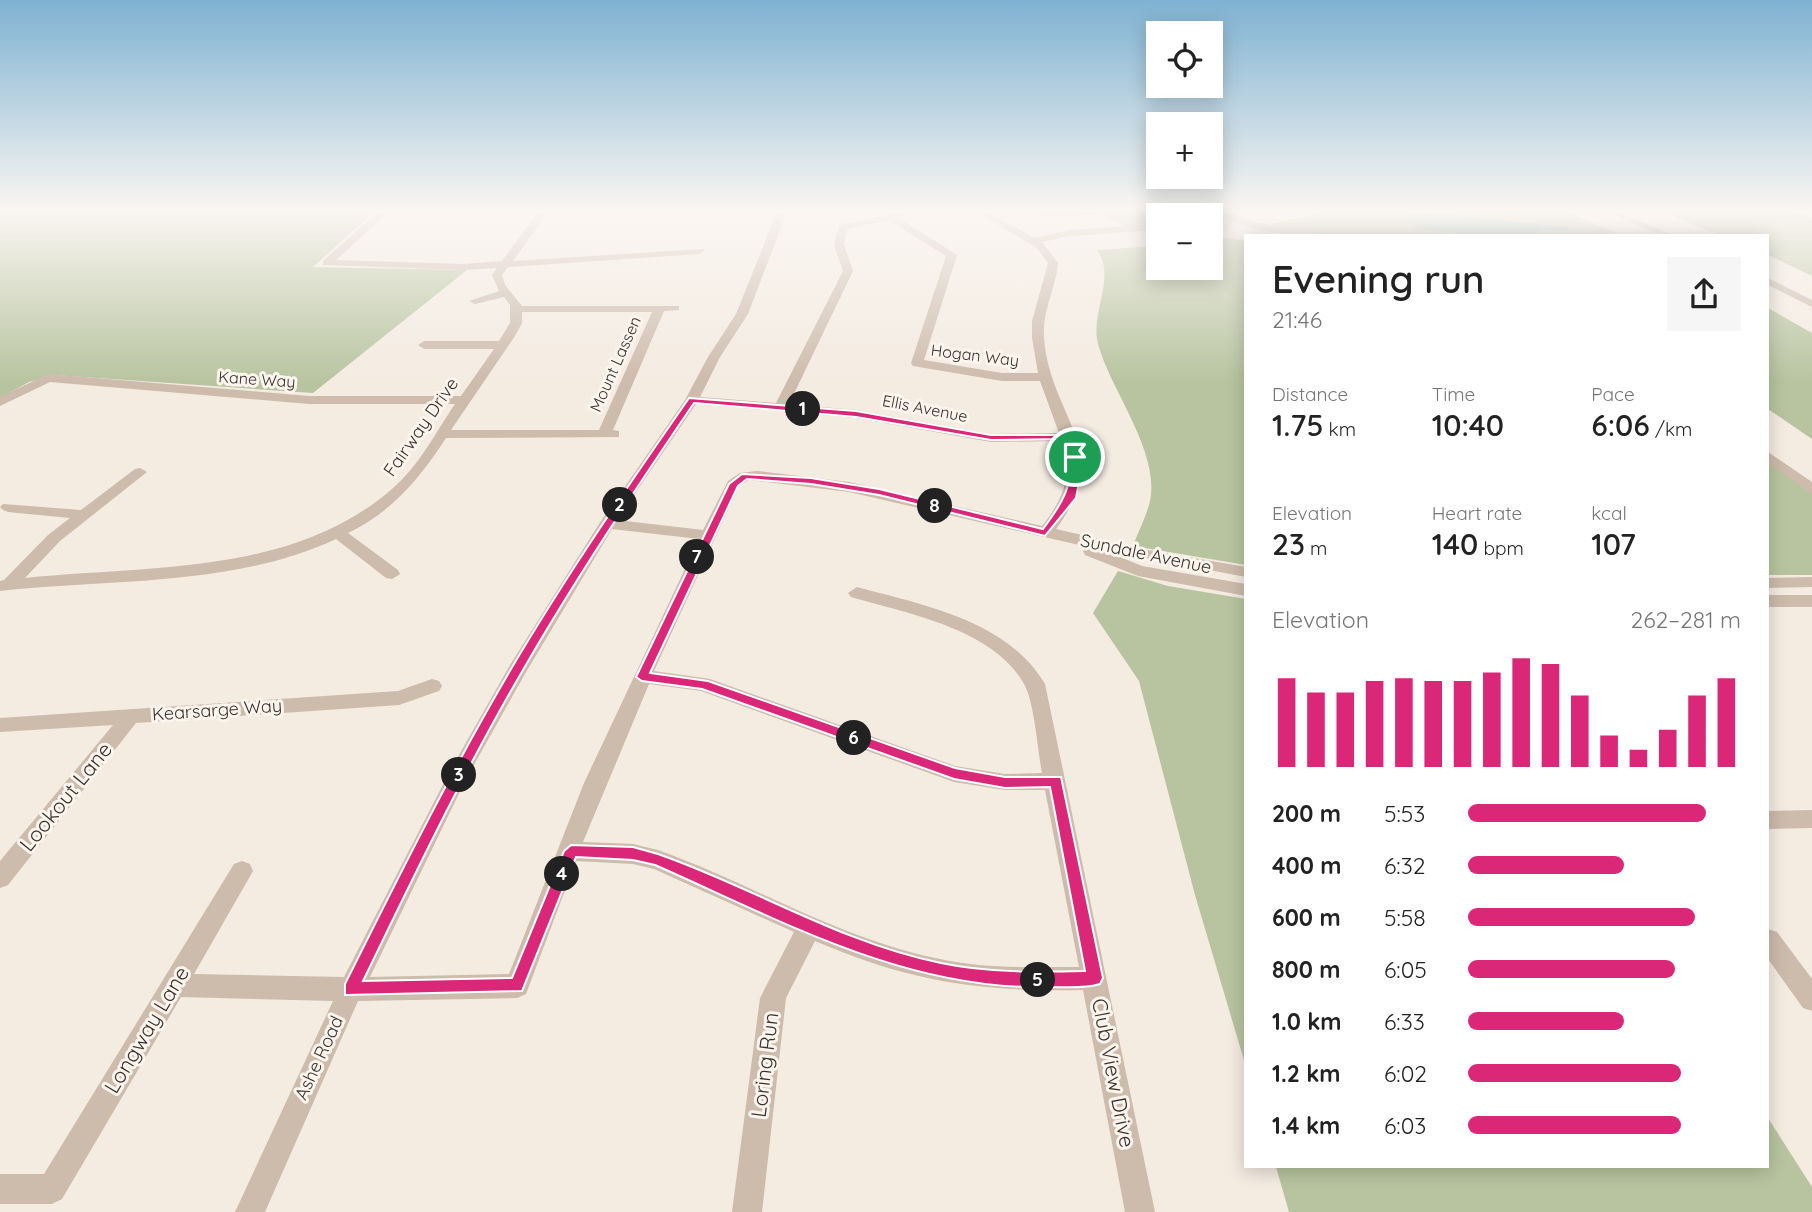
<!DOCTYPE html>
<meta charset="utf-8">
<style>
:root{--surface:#fff;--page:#f6f6f6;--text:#222;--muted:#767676;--accent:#db2777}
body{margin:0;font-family:Quicksand,sans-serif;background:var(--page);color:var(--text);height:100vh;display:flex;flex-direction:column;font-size:26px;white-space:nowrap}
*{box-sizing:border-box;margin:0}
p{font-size:23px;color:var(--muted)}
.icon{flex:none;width:38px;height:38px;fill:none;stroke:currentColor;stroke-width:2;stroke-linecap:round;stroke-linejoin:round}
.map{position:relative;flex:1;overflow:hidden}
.details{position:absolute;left:1244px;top:234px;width:525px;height:934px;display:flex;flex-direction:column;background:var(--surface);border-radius:0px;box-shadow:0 4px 18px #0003}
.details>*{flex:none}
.buttons{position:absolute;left:1146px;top:21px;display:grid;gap:14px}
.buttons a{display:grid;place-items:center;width:77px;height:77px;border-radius:0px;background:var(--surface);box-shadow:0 4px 18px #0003;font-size:35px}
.pin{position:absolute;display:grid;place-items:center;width:60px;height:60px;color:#fff;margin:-30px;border:4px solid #fff;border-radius:50%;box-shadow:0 2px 7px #0007}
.km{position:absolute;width:35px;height:35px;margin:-18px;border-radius:50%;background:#222;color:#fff;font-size:19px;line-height:35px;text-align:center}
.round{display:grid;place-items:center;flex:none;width:74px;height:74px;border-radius:0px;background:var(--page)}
.headline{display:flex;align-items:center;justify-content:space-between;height:119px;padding:0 28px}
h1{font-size:38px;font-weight:600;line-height:52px}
.metrics{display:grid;grid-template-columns:repeat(3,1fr);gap:10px;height:119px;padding:7px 28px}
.metrics div{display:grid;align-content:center}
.metrics b{font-size:30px;font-weight:600}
.metrics small{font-size:19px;font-weight:400}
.metrics p{font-size:19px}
.chart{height:196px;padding:14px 28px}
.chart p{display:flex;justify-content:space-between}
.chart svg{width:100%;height:126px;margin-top:7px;stroke:var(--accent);stroke-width:6}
ul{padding:0 28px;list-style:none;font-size:23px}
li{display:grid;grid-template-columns:112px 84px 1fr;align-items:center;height:52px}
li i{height:18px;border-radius:9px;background:var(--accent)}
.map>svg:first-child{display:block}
.green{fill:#b8c4a0}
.water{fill:#7fb0b2}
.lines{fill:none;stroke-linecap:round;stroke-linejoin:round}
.minor{fill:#cdbbac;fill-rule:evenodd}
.route{fill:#db2777;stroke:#fff;stroke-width:2;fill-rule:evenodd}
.labels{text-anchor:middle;stroke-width:6;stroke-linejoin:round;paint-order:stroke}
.far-street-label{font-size:16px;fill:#3b302b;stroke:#fbf5ee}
.street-label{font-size:18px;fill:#3b302b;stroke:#fbf5ee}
.near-street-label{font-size:21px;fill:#3b302b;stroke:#fbf5ee}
</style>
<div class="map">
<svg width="1812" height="1212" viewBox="0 0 1812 1212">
<rect width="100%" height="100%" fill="#f4ebe1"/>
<g class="green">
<polygon points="0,212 374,212 313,267 467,270 313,393 54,375 29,382 0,398"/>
<polygon points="1034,212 1167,212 1174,215 1158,215 1158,230 1154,227 1130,229 1100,214 1044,217"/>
<polygon points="1324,212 1567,212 1623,236 1333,236 1269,228 1272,224"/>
<polygon points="1662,212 1797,212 1812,218 1812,276 1768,255 1768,236 1722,236"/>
<path d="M1226 238 1246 241V565L1133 546C1138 532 1145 519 1149 505 1163 455 1111 392 1098 344 1090 311 1117 278 1097 250L1158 246V268H1211V239Z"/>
<polygon points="1768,308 1812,333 1812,439 1768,409"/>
<polygon points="1768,460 1812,492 1812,575 1768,575"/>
<polygon points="1118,571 1168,586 1246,599 1246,1067 1195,895 1139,681 1093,613"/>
<polygon points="1768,1118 1812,1187 1812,1212 1289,1212 1276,1167 1768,1167"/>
</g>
<polygon class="water" points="1428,213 1569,227 1569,230 1539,230 1532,236 1476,236 1417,228 1407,220 1412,215"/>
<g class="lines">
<g class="minor">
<path d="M378 212H389L336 260 464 264 502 261 538 212H548L513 261 703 249 704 251 699 254 508 267 502 275 505 285 522 306H679V310L664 311 613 430 619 431V437L446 438C420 478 392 512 348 533L398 570 400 574 392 579 386 578 336 539C233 587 110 579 0 591V581L4 580 48 535 70 518 8 512 3 510 0 507 3 504 81 510 135 469 140 468 147 472 60 541 25 578C149 565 292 576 392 489 419 466 436 432 455 404H309L50 382 0 406V397L48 374 309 396H461L494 349H424L418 345 424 341H499L510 323V305L504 297 475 304 469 301 499 291 492 275 497 268 464 270 323 265V261ZM522 312H652L599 430H451L515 336 522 323Z"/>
<path d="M777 212H787L748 314 720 357 700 397 776 403 843 271 834 245 839 225 899 212H918L899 218 957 255 924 360 1002 373H1038L1032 338V321L1048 263 1036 247 976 212H988L1034 238 1070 230 1158 224V230L1070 236 1042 242 1058 263C1056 289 1042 310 1044 337 1049 417 1116 449 1056 529L1142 549 1246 567V577L1103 550 1142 566 1246 584V596L1138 576 1085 555 1083 551 1088 547 849 492 749 480 739 486 654 671 710 679 955 766 1005 774 1042 773C1038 752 1034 700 1024 684 994 629 906 613 851 597L848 593 857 587C923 605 1007 620 1045 684L1155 1212H1125L1083 990C979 992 911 982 815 941L786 998 762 1212H732L760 998 794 932 654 869 633 864 576 861 526 994 517 998 358 1001 265 1212H235L333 1001 181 997 62 1199 52 1204H0V1174H44L234 864 242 861 250 864 253 871 194 974 344 977 451 769 510 665 599 524 685 400 708 357 736 314ZM889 220 946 256 911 363 913 366 1002 381H1040L1059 433 991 434 856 410 789 404 853 271 844 245 847 229ZM696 404 856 418 991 442 1062 441C1074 474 1063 500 1042 526L849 482 757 471 740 473 728 481 703 530 617 520ZM612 529 699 539 584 783 509 974 370 977 467 777 526 672ZM649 684 701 691 954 782 1005 790H1045L1079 967C1033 967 986 969 940 959 839 939 755 885 658 850L633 844 583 842Z"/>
<path d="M1215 212H1229L1259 223 1338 236C1301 238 1247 234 1215 212Z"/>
<polygon points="1607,212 1620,212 1675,236 1662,236"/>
<polygon points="1768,278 1812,300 1812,307 1768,285"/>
<polygon points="1768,452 1812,482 1812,494 1768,463"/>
<polygon points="1812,577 1812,587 1768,588 1768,578"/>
<rect x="1768" y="595" width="44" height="12"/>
<polygon points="432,679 439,681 442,686 439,691 399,705 136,723 8,885 0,888 0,861 113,725 0,732 0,718 398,691"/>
<polygon points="1812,810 1812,828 1768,829 1768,811"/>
<polygon points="1768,929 1777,932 1812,979 1812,1011 1803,1008 1768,959"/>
</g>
</g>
<linearGradient id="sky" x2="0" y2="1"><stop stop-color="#7eb2d2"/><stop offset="0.55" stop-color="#faf6f2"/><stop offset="1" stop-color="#faf6f2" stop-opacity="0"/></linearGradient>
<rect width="1812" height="382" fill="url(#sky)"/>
<path class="route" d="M689 398 856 411 991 435H1071L1081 472 1076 498 1045 536 879 495 811 484 747 479 738 486 650 673 708 681 955 768 1005 777H1061L1103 978 1100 984C1085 989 1064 987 1048 987 907 991 780 920 655 865L633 860 576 857 522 991 345 995V984C398 878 451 771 511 669 566 576 627 487 689 398ZM694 403 856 417 991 440 1064 439C1077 480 1067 496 1043 529L879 489 811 478 742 474 729 484 636 677 642 681 702 689 954 779 1005 788 1050 787 1085 971C1038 972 988 973 941 963 841 943 753 887 658 854L633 847 571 845 564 851 512 978 363 981C414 876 464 771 523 670 576 578 635 490 694 403Z"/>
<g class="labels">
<g class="far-street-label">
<text transform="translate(975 355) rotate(7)" y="6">Hogan Way</text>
<text transform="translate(615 364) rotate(-66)" y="6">Mount Lassen</text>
<text transform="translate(257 379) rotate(4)" y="6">Kane Way</text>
<text transform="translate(925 408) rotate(11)" y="6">Ellis Avenue</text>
</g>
<g class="street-label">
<text transform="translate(421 427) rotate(-55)" y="6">Fairway Drive</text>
<text transform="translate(1146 554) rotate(12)" y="6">Sundale Avenue</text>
<text transform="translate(217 710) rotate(-4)" y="6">Kearsarge Way</text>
<text transform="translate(319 1058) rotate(-65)" y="6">Ashe Road</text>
</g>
<g class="near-street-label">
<text transform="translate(66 797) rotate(-51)" y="7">Lookout Lane</text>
<text transform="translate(147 1030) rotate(-59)" y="7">Longway Lane</text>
<text transform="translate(765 1065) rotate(-83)" y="7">Loring Run</text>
<text transform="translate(1113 1073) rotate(79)" y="7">Club View Drive</text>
</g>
</g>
</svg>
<div class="buttons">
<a><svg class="icon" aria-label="locate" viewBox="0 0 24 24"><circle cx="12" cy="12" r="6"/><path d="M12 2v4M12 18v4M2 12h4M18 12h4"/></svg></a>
<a>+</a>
<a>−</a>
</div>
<div class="pin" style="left:1075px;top:457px;background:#1e9e55"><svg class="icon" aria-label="arrive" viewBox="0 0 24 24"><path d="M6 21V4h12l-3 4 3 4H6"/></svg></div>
<b class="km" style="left:803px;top:409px">1</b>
<b class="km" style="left:620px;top:505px">2</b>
<b class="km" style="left:459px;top:775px">3</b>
<b class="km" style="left:562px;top:874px">4</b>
<b class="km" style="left:1038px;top:980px">5</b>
<b class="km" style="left:854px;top:738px">6</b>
<b class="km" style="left:697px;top:557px">7</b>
<b class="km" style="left:935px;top:506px">8</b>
<section class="details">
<div class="headline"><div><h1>Evening run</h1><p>21:46</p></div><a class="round"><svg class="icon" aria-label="share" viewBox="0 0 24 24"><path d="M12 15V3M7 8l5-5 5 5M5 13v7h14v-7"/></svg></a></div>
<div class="metrics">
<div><p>Distance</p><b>1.75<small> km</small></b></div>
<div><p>Time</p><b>10:40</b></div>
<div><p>Pace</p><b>6:06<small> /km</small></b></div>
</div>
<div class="metrics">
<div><p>Elevation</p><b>23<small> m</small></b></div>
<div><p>Heart rate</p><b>140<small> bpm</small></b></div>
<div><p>kcal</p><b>107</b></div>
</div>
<div class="chart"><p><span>Elevation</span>262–281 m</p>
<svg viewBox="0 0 160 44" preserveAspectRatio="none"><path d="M5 44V13M15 44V18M25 44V18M35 44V14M45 44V13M55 44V14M65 44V14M75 44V11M85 44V6M95 44V8M105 44V19M115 44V33M125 44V38M135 44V31M145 44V19M155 44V13"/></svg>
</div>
<ul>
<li><b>200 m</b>5:53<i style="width:87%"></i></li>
<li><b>400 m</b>6:32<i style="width:57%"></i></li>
<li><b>600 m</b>5:58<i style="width:83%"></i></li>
<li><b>800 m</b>6:05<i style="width:76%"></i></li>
<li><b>1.0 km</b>6:33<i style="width:57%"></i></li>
<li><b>1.2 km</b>6:02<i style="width:78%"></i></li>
<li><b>1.4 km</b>6:03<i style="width:78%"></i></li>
</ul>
</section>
</div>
